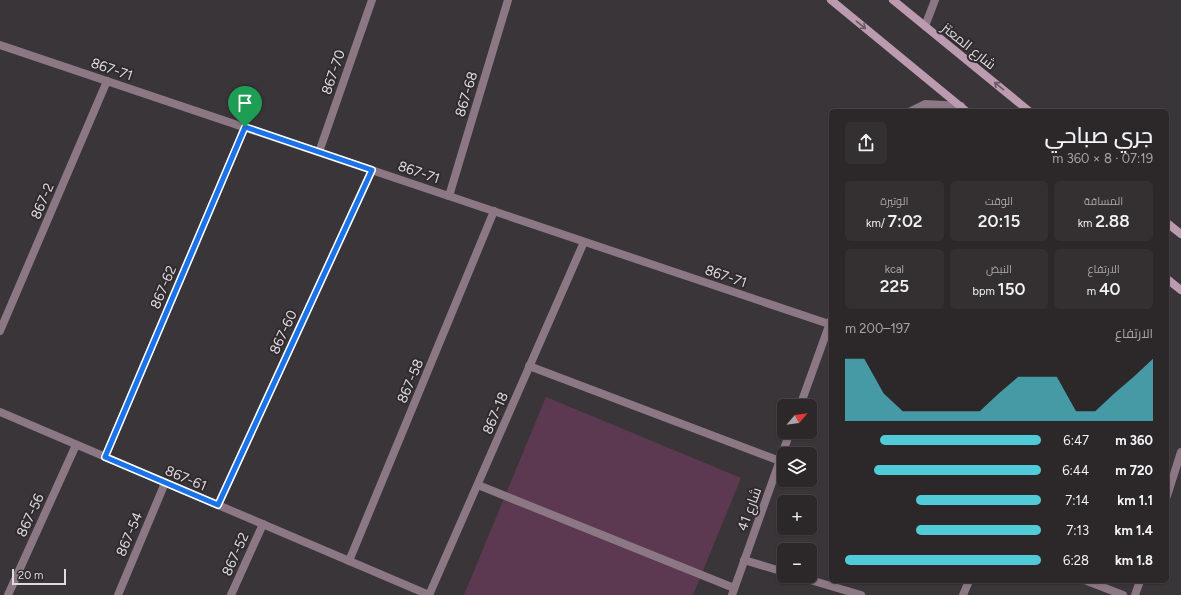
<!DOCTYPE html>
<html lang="ar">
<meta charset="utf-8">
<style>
:root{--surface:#2c282a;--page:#343032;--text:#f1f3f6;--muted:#a6a6a8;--line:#484447;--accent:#52cbd9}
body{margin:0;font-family:Figtree,Cairo,sans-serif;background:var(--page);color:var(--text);direction:rtl;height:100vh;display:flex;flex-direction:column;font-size:15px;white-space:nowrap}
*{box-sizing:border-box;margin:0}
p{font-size:13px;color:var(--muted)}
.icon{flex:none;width:22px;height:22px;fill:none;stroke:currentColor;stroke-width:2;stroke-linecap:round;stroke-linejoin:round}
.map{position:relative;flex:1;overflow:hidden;direction:ltr}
.side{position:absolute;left:829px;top:109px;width:340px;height:474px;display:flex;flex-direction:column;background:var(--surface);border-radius:6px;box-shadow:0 1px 3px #0004,0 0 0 1px var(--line);direction:rtl}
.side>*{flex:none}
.needle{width:26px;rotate:62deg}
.buttons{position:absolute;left:777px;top:399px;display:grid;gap:8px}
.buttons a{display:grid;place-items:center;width:40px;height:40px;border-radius:6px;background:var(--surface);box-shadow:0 1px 3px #0004,0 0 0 1px var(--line);font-size:20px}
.scale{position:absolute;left:12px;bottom:10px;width:54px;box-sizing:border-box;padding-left:4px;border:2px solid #dedbdd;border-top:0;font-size:11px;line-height:14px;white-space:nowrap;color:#dedbdd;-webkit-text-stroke:3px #2f2b2e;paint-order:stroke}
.pin{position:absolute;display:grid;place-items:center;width:34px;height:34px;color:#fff;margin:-41px -17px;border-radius:50% 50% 50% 0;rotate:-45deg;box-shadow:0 0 4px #0007}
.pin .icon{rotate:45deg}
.round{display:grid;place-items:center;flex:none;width:42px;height:42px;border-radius:6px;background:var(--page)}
.summary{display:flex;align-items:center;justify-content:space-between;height:68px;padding:0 16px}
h1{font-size:22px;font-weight:600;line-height:30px}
.metrics{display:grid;grid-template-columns:repeat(3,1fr);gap:6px;height:68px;padding:4px 16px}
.metrics div{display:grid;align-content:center;border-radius:6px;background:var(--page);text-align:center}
.metrics b{font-size:17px;font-weight:600}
.metrics small{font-size:11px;font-weight:400}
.metrics p{font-size:11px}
.chart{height:112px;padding:8px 16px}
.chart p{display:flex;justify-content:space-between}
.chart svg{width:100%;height:72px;margin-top:4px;fill:var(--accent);opacity:.7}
ul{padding:0 16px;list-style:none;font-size:13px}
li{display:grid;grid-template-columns:64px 48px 1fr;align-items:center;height:30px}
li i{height:10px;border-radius:5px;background:var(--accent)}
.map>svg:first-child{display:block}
.green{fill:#5c3951}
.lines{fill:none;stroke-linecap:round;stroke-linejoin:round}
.street{stroke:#8c7784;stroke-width:8}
.secondary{stroke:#bc9bb0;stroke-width:8}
.oneway{stroke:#675862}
.route-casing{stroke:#fff;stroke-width:8}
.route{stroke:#1a73e8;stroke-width:5}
.labels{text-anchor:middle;stroke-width:4;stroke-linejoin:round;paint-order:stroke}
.street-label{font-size:14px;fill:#dedbdd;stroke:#2f2b2e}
</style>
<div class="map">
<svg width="1181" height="595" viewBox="0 0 1181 595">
<rect width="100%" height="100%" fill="#3a3538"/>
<polygon class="green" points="546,397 741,478 693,595 464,595"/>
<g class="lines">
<g class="street">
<polyline points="925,26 935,0"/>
<polyline points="0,45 829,324"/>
<polyline points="911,111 925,104 961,106"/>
<polyline points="319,152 372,0"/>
<polyline points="449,196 508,0"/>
<polyline points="0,331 107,81"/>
<polyline points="529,366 780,461"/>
<polyline points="800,406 831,320"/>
<polyline points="0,412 429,595"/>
<polyline points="105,457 245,127"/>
<polyline points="478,485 734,588"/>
<polyline points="1167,496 1181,452"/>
<polyline points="218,505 372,170"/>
<polyline points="744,560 784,572"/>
<polyline points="349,561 494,211"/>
<polyline points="797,576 861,595"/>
<polyline points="1087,581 1123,595"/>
<polyline points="8,595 76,445"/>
<polyline points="118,595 165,483"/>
<polyline points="231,595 263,524"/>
<polyline points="429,595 584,242"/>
<polyline points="732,595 790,432"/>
<polyline points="963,595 969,581"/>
<polyline points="1135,595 1140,581"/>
</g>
<g class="secondary">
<polyline points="831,0 966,111"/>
<polyline points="893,0 1029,111"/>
<polyline points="1167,223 1181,234"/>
<polyline points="1167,279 1181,290"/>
</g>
</g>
<defs><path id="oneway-shaft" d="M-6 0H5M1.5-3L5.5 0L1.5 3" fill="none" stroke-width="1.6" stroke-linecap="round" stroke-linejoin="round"/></defs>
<g class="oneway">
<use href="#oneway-shaft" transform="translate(861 25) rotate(39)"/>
<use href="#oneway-shaft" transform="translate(999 86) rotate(-141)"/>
</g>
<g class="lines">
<defs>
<polygon id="route" points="245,127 372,170 218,505 105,457"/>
</defs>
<use href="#route" class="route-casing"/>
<use href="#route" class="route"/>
</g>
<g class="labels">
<g class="street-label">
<text transform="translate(969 46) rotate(39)" y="5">شارع المعتز</text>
<text transform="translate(112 69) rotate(19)" y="5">867-71</text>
<text transform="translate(333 72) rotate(-71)" y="5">867-70</text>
<text transform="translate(466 94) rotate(-73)" y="5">867-68</text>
<text transform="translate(419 172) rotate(19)" y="5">867-71</text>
<text transform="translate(42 201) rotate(-67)" y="5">867-2</text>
<text transform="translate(726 276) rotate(19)" y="5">867-71</text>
<text transform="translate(163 287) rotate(-67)" y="5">867-62</text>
<text transform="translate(283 332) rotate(-65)" y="5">867-60</text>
<text transform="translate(410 381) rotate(-67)" y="5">867-58</text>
<text transform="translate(495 413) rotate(-67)" y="5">867-18</text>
<text transform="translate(186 478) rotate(23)" y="5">867-61</text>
<text transform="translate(749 509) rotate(-70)" y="5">شارع 41</text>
<text transform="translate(30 515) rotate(-65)" y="5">867-56</text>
<text transform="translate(129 534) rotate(-67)" y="5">867-54</text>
<text transform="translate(235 554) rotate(-66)" y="5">867-52</text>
</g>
</g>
</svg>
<div class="buttons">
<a><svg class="needle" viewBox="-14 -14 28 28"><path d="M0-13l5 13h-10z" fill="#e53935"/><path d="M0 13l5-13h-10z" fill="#a6a6a8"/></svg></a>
<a><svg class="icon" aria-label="layers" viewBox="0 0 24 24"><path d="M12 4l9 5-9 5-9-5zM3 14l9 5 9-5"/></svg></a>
<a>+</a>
<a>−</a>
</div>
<div class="scale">20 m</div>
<div class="pin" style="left:245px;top:127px;background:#1e9e55"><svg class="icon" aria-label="arrive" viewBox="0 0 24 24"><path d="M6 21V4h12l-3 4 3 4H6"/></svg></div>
<section class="side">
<div class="summary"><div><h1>جري صباحي</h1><p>07:19 · 8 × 360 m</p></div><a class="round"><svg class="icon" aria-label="share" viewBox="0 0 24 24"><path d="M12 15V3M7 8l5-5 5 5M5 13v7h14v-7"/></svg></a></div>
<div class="metrics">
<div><p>المسافة</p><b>2.88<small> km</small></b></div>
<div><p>الوقت</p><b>20:15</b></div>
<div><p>الوتيرة</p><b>7:02<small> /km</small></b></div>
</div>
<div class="metrics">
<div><p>الارتفاع</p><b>40<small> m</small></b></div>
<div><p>النبض</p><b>150<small> bpm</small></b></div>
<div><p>kcal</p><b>225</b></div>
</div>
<div class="chart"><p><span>الارتفاع</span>197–200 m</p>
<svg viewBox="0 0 160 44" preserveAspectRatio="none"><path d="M0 44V6L10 6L20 27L30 38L40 38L50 38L60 38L70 38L80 27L90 17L100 17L110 17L120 38L130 38L140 27L150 17L160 6V44z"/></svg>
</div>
<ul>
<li><b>360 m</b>6:47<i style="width:82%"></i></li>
<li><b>720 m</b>6:44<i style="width:85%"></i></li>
<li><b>1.1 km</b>7:14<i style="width:64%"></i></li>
<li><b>1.4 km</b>7:13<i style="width:64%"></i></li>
<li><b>1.8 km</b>6:28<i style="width:100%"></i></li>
</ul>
</section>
</div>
